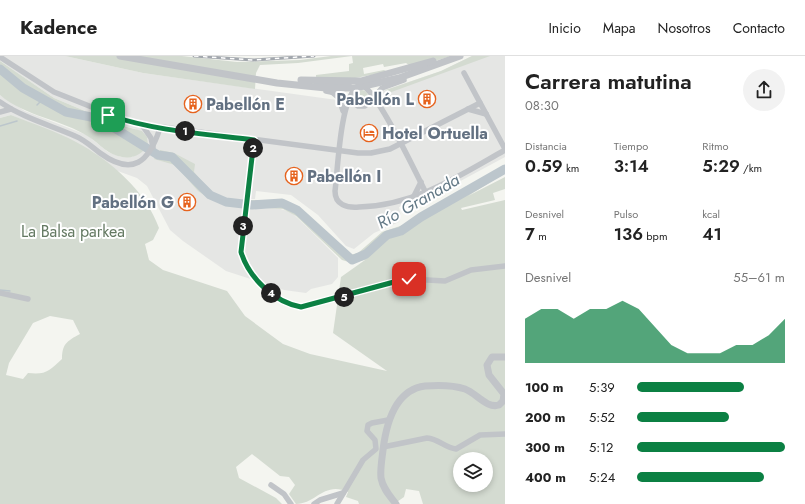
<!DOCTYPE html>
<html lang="es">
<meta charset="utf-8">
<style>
:root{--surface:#fff;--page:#f2f2f2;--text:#222;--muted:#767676;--line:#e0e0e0;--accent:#0b8043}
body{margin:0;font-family:Jost,sans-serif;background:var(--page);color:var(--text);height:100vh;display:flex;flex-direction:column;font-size:15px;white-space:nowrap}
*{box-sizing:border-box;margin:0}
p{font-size:13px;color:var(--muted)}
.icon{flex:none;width:22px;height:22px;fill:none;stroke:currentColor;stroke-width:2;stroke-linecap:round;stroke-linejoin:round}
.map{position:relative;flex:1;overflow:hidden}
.side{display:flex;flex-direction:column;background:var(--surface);width:300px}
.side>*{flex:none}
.controls{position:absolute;left:453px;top:396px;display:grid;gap:8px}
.controls a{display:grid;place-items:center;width:40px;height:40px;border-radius:50%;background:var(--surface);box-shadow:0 2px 6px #0003;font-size:20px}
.pin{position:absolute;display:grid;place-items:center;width:34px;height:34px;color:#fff;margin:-17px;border-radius:8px;box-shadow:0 2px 6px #0006}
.km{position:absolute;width:20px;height:20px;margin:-10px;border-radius:50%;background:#222;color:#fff;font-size:11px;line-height:20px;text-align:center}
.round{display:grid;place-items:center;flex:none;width:42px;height:42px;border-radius:21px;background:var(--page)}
.head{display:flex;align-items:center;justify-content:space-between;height:68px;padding:0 20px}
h1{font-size:22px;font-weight:600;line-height:30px}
.metrics{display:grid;grid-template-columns:repeat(3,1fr);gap:6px;height:68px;padding:4px 20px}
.metrics div{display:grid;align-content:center}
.metrics b{font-size:17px;font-weight:600}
.metrics small{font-size:11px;font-weight:400}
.metrics p{font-size:11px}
.chart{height:112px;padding:8px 20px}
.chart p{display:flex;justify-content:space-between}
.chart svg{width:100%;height:72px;margin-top:4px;fill:var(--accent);opacity:.7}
ul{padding:0 20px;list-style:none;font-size:13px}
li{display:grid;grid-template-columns:64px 48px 1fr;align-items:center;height:30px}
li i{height:10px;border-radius:5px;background:var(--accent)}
header{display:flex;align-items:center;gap:24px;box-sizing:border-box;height:56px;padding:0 20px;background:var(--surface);border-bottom:1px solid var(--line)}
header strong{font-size:19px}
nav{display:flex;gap:22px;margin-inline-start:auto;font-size:14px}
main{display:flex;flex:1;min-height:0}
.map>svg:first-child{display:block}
.built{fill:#e5e6e4}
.green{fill:#d4dbd1;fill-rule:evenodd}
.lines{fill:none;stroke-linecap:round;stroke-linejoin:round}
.stream{stroke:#bcc6cc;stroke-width:1.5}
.river{stroke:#bcc6cc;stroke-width:9}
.minor{stroke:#c1c4c8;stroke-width:5.5}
.tertiary{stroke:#c1c4c8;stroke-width:7}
.rail-casing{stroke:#a2a7ad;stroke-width:3}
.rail{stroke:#fff;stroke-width:1.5;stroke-dasharray:4.5;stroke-linecap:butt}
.route-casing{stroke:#fff;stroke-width:8}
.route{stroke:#0b8043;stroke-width:5}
.labels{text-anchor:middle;stroke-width:4;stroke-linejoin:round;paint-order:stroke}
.poi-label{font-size:16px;font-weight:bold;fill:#637182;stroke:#fff;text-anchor:start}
.park-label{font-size:16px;fill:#647962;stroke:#fff}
.water-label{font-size:17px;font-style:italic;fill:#637986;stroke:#fff}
</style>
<header>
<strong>Kadence</strong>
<nav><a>Inicio</a><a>Mapa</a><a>Nosotros</a><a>Contacto</a></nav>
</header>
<main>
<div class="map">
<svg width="505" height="448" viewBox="0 0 505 448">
<rect width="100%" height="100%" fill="#f4f5f0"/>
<polygon class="built" points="0,0 65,0 143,17 337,44 350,46 354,50 374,46 381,41 382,35 441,15 472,0 505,0 505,101 429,142 399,151 401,161 399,166 374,177 354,193 346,190 318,159 291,139 256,135 255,143 251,143 250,153 277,152 291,156 310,174 338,202 338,221 332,228 311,233 306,237 284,234 226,215 183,185 170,174 147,130 137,122 115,114 93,96 11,59 0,62 0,39 25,55 87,79 108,96 121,101 133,101 136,73 116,68 54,42 0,5"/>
<g class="green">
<polygon points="65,0 182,0 237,6 300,4 331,0 451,0 413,12 406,7 384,11 383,8 363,12 364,18 384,14 388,16 355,22 316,22 316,19 349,15 349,8 353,7 352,0 298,7 260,9 256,17 255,33 143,17"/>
<polygon points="472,0 490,0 386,38 386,34 441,15"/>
<path d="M0 5 54 42 116 68 142 75 147 81 148 89C142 98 134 103 122 101 108 99 100 88 89 81 61 63 26 61 0 39Z"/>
<circle cx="362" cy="40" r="6"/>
<path d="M11 59C33 68 56 75 76 86 110 104 146 135 159 172L153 184 145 188 149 204 163 214 227 235 245 260 283 288 310 298 387 315 333 277 341 221 365 204 352 207 342 204 296 160 283 153 231 150 210 143 198 135 175 109 154 103 160 94 174 97 195 108 194 116 213 138 231 144H280L297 150 350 199 358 197 382 176 403 169 456 137 505 113V117L468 140 505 121V133L493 137 495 144 461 152 462 154 505 144V448H423L419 435 406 433 404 441 394 448H359L358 445 346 441 348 436C324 425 316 448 296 448L289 438 295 429 289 421 280 420 252 398 236 411 239 422 276 442 282 448H0V62ZM50 260 73 264 80 278C67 285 62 288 62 303 49 315 46 319 28 317L23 323 6 319 9 307 33 267ZM460 403H486V429H460Z"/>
</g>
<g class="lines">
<g class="stream">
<polyline points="37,49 43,43"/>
<polyline points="0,70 17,65"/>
<polyline points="0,234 10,235"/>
</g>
<polyline class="river" points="0,13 23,32 66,56 91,61 116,73 158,99 172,101 210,139 226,146 252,149 282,147 297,154 352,204 366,198 387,179 401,175 421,161 505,113"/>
<g class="minor">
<polyline points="0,1 54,36 132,67 358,97 371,97 390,93 480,47"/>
<polyline points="464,17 505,93"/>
<polyline points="316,26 320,28 349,28"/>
<path d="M363 30C378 37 416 117 426 137"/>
<path d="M357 31C340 44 338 112 335 135 335 149 347 152 359 151 414 150 459 120 505 94"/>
<polyline points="326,35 341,38 358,50 365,50 371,45 382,32 404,24"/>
<polyline points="333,37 339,42 343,55"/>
<path d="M0 46C23 62 50 69 75 80 85 84 92 91 100 97 133 121 149 106 160 72"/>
<polyline points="468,53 486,58"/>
<polyline points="0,56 11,53"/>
<polyline points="142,69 151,82 153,91"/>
<polyline points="254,84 241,196 244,206 261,228 282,245 291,249 301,251 393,225 409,223 445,225 471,214 505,210"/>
<polyline points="413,142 421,126"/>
<polyline points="0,237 28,243"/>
<path d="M383 391 427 382C439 383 445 392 456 393L480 379 505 378"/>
<polyline points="271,429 284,438 291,448"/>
<polyline points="314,448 320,444 343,437"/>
<polyline points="337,448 363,404 376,393 375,384 367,375 368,369 372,367 388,364"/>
</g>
<g class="tertiary">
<polyline points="120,0 277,27 326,32 355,32 399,22 460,0"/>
<polyline points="301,24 361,25 433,5"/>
<path d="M396 448C390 440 383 433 381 422 380 413 382 403 383 394 386 369 394 334 425 330 437 329 453 329 465 333 476 337 487 353 499 349L503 345 504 338 489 319 487 309 492 301H505"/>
</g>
<defs>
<polyline id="rail" points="194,0 253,4 314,0"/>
</defs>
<use href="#rail" class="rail-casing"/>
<use href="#rail" class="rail"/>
</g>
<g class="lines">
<defs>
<path id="route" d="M108 59C155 75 205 78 254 84L241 196C249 222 274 246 301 251L394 226 409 223"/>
</defs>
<use href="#route" class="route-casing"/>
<use href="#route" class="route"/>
</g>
<defs>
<symbol id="building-ring" viewBox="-11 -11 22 22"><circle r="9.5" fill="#fff" stroke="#e6631e" stroke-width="1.5"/><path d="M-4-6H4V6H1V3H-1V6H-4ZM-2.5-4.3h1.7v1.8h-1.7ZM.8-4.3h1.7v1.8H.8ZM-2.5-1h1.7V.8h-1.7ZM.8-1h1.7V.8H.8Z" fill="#e6631e"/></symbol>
<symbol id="hotel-ring" viewBox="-11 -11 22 22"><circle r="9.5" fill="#fff" stroke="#e6631e" stroke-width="1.5"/><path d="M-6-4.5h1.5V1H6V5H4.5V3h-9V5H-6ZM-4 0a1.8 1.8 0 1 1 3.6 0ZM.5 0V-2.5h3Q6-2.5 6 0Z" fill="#e6631e"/></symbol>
</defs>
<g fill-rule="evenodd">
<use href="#building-ring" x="417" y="33" width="20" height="20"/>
<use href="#building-ring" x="183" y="38" width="20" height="20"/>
<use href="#hotel-ring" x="359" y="67" width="20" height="20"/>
<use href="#building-ring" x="284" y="110" width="20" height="20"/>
<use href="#building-ring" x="177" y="136" width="20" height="20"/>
</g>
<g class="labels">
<g class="poi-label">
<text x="414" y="49" text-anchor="end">Pabellón L</text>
<text x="206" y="54">Pabellón E</text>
<text x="382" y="83">Hotel Ortuella</text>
<text x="307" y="126">Pabellón I</text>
<text x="174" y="152" text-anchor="end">Pabellón G</text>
</g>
<g class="park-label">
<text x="73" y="181">La Balsa parkea</text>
</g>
<g class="water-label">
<text transform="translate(418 145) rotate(-30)" y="6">Río Granada</text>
</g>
</g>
</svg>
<div class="controls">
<a><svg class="icon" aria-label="layers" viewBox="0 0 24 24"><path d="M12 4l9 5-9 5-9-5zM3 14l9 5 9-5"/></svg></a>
</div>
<div class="pin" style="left:108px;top:59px;background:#1e9e55"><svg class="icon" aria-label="arrive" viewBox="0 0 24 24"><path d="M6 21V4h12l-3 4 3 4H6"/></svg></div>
<div class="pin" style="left:409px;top:223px;background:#d93025"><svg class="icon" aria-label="check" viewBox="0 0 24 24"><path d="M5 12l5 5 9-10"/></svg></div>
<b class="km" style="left:185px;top:75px">1</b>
<b class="km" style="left:253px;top:92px">2</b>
<b class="km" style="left:243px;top:170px">3</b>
<b class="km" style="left:271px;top:237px">4</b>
<b class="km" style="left:344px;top:241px">5</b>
</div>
<section class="side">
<div class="head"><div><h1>Carrera matutina</h1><p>08:30</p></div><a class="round"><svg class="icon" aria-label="share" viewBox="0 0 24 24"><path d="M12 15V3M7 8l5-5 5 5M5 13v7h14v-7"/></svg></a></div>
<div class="metrics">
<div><p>Distancia</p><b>0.59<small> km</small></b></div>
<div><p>Tiempo</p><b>3:14</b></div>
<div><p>Ritmo</p><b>5:29<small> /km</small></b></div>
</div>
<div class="metrics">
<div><p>Desnivel</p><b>7<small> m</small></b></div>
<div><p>Pulso</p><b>136<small> bpm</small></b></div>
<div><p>kcal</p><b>41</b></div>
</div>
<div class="chart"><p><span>Desnivel</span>55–61 m</p>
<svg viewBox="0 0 160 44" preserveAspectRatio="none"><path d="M0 44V17L10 11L20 11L30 17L40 11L50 11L60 6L70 11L80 22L90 33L100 38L110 38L120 38L130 33L140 33L150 27L160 17V44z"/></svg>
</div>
<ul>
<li><b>100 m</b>5:39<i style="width:72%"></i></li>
<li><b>200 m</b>5:52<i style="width:62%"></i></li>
<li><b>300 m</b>5:12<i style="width:100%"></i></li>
<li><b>400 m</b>5:24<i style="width:86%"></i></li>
</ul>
</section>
</main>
